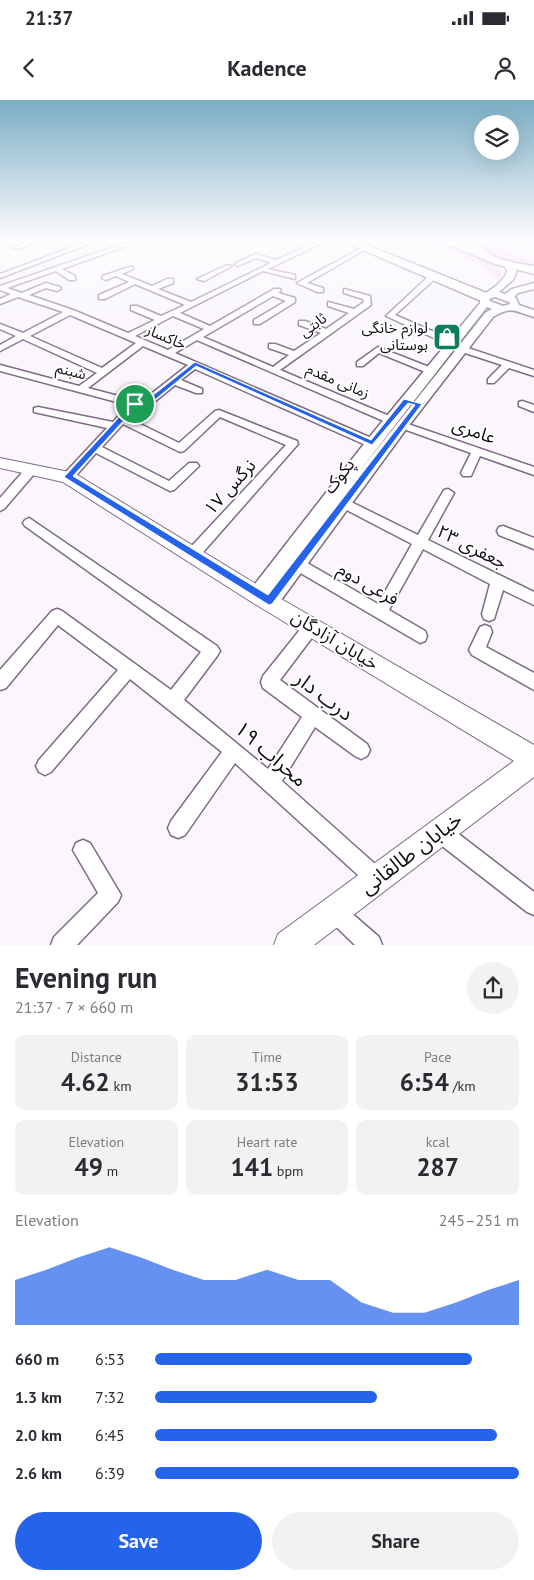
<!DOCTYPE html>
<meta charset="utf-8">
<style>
:root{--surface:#fff;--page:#f2f2f3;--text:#2b2b33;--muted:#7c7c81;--accent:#2563eb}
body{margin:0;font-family:"PT Sans","Noto Sans Arabic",sans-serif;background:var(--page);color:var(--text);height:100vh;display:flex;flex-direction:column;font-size:19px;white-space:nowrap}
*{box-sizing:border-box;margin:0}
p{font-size:16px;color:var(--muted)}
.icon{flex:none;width:28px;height:28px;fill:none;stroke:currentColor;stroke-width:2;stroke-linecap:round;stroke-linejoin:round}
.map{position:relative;height:845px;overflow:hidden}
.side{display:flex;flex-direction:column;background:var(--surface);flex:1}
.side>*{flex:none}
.fabs{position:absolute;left:474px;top:15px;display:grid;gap:10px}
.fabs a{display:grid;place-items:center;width:45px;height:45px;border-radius:50%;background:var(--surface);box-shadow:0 5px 20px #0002;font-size:25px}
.pin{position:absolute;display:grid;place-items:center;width:42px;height:42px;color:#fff;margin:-21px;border:2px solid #fff;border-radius:50%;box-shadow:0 1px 5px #0007}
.round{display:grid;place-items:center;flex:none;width:52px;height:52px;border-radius:26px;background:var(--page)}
.overview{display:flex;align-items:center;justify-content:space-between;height:85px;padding:0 15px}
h1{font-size:28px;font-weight:600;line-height:38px}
.metrics{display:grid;grid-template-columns:repeat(3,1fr);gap:8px;height:85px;padding:5px 15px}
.metrics div{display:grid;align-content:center;border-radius:10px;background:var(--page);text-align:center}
.metrics b{font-size:25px;font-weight:600}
.metrics small{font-size:14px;font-weight:400}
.metrics p{font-size:14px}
.chart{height:140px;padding:10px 15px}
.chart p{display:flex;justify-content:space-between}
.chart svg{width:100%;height:90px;margin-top:5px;fill:var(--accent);opacity:.7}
.primary-button{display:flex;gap:10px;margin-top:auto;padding:10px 15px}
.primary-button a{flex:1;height:58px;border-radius:30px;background:var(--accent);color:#fff;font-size:20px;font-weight:600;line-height:58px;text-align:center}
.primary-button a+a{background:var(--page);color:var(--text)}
ul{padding:0 15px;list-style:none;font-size:16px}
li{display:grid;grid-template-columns:80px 60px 1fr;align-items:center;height:38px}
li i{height:12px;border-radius:6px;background:var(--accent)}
.status{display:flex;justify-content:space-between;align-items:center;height:35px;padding:0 25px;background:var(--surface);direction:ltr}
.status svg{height:14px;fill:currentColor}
header{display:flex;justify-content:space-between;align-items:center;height:65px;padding:0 15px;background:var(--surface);font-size:22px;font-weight:600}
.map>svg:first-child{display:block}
.green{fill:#efd4f6}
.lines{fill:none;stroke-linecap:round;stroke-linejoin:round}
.minor-casing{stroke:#7f6b85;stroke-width:3}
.tertiary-casing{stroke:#7f6b85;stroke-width:3}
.secondary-casing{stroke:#7f6b85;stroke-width:2}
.trunk-casing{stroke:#7f6b85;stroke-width:3}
.minor{fill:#fff;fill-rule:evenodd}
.tertiary{fill:#fff;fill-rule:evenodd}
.secondary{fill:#fff;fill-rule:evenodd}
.trunk{fill:#fff;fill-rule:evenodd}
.route{fill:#2563eb;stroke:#fff;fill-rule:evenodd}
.labels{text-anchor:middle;stroke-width:4;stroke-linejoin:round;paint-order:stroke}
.far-street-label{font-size:15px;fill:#150e17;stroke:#fff}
.far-poi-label{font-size:15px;fill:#150e17;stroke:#fff;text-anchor:end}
.street-label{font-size:18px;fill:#150e17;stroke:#fff}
.near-street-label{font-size:21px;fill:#150e17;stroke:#fff}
</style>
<div class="status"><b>21:37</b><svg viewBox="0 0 49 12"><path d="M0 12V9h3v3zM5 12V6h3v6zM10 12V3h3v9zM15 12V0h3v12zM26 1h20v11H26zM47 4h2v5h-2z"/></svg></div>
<header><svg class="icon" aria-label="back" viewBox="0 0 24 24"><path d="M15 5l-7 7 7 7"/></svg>Kadence<svg class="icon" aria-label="person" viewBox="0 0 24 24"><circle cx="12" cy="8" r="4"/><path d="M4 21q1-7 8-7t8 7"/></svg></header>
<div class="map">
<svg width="534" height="845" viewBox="0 0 534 845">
<rect width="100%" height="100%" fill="#faf6fc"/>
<g class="green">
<path d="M415 141C448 141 475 153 503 170L499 182C479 158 445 148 415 141Z"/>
<polygon points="481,141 503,141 504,144 504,141 534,141 534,148 511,144 503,148 512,154 534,159 534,167 506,161 485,152"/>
</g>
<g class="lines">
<defs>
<g id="minor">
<polygon points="29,141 39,141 17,149 12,148"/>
<polygon points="88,141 97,141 0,178 0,174"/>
<path d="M131 141H140L62 169 75 176V180H69L56 171 7 188 22 193 46 183 60 187 61 189 57 191 46 188 29 195 73 210 128 233 155 220 131 210V206H137L161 216 185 205 135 184 105 199H99V195L129 182 116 176 106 180 102 178 103 176 129 167H133V169L122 174 152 186 167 179H173V183L158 189 191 202 271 163 256 158 238 166 235 164 236 163 256 154 276 160 318 141H326L268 169 295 175V179L263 171 180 213 210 226 274 189H280L281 191 278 193 295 198V202L260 224H254V220L286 201 273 196 203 237 273 267 289 255 269 248V244H275L294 251 321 233 299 225V221H305L326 229 349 213 328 206V202L354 209 364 202 363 199 344 193V189L370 196 371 205 280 270 394 318 395 320 394 322H386L197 240 175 253 376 340 377 343 376 346H368L195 269 181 280 202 289V293H196L175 285 147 308H137L128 318 179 343 215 311 219 310 297 341 298 344 198 458 193 459 188 458 186 454 188 450 286 345 220 317 184 351 180 352 123 324 102 347 169 381 189 363H197L199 366 174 390 170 391 96 353 72 380H64L62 377 64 374 107 328 34 312V308L38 307 113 322 128 305 0 271V265L79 286 97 273 23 239 0 251V245L16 236 0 229V224L23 233 63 212 18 197 0 204V199L11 194 0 190V186ZM70 215 136 243 102 268 30 236ZM173 216 204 229 168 250 135 236ZM143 246 188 265 141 302 88 288Z"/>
<polygon points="363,147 368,148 307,183 323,188 323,192 317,192 297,183"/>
<polygon points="227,165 232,166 204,181 197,179"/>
<polygon points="430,175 437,177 395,215 455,241 455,245 449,245 386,216"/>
<polygon points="462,246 534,270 534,276 509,268 494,283 488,283 488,279 502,265 459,251 458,249"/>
<polygon points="378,247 434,269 436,271 434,273 428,273 379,253 363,266 357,266 357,262"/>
<polygon points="522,301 534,305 534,312 519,306 519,302"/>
<polygon points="402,322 534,367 534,375 480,356 471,376 463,376 461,373 471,353 398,327 397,325 398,323"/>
<polygon points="31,366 37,370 35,373 4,409 0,411 0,398 27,367"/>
<polygon points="448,389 454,393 428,440 534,492 534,505 503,490 494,519 489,521 484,519 482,514 490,484 423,449 389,510 425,531 427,536 425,541 420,543 292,468 290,464 292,460 297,458 302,460 378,504 412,444 339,406 337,403 339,400 347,400 418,435 444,390"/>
<polygon points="29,418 217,546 220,551 217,556 184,600 268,669 302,617 263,588 261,582 263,576 307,521 312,519 317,521 319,526 317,531 280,580 367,644 370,650 367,656 361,659 355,656 315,627 282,681 384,772 387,779 384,786 377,789 370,786 235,663 185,735 178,738 171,735 168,728 171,721 222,652 130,579 51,672 45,675 39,672 36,666 39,660 118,570 58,525 6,588 0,590 0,570 52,511 57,509 62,511 171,590 201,552 25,426 23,423 25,420"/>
<polygon points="503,426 534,438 534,449 499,435 497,431 499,427"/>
<polygon points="485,525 490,527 492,532 486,547 534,573 534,590 472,555 469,550 480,527"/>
<polygon points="440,722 447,725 534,792 534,815 527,812 433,739 430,732 433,725"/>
<polygon points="83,740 90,743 121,795 118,802 77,845 51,845 54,837 98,793 73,750 76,743"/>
<polygon points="334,800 341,804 379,837 382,845 355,845 327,818 323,811 327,804"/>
</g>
<path id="tertiary" d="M508 161 511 162 517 171 513 180 499 192 505 194 512 189 534 183V189L518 193 514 197 516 198 519 205 534 210V217C515 212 512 205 493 217L407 328 276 507 269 509 262 507 260 502 257 503 251 501 248 495 251 489 367 340 480 203 481 195C490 192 505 180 507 171L504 164ZM495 197 509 202 510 204 503 206 490 201 489 199ZM487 207 492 209 485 213 354 378Z"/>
<polygon id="secondary" points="0,358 74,373 264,489 534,645 534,677 314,845 274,845 278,834 514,661 250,501 63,382 0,368"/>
<g id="trunk">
<polygon points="342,141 357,141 489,194 490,197 484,201 479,200"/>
<path d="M440 141H456L470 146 469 141H479C486 160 517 163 534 166V174L495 164Z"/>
</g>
</defs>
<use href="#minor" class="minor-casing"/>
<use href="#tertiary" class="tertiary-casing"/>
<use href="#secondary" class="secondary-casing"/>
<use href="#trunk" class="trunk-casing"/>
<use href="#minor" class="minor"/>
<use href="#tertiary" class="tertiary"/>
<use href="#secondary" class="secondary"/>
<use href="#trunk" class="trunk"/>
</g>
<linearGradient id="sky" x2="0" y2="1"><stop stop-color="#7aaec4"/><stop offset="0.54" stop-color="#fdfbfe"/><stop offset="1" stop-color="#fdfbfe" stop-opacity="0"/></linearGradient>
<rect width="534" height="259" fill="url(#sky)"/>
<path class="route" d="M195 262 371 340 404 299 422 304 272 504 269 505 64 377 132 303 142 304ZM196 266 372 345 408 303 415 305 268 495 73 376 136 307 145 308Z"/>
<defs>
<symbol id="shop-square" viewBox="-11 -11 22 22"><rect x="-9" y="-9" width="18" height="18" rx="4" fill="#0b7e5b" stroke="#fff"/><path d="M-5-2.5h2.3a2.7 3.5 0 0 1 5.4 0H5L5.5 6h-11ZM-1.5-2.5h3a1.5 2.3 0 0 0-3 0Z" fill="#fff"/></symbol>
</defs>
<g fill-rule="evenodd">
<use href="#shop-square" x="431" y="221" width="32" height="32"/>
</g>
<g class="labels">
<g class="far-street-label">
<text transform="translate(313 225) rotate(-36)" y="5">ثابتی</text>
<text transform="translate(166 237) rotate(23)" y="5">خاکسار</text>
<text transform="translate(71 271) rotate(14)" y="5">شبنم</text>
<text transform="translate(338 281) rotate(23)" y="5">زمانی مقدم</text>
</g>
<g class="far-poi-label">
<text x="428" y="233">لوازم خانگی<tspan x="428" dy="17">بوستانی</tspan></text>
</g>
<g class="street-label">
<text transform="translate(474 331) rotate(19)" y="6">عامری</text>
<text transform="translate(339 376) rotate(-53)" y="6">پکوک</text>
<text transform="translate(230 387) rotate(-48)" y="6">نرگس ۱۷</text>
<text transform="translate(472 447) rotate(27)" y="6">جعفری ۲۳</text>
<text transform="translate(368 484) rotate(30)" y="6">فرعی دوم</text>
<text transform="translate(335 540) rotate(31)" y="6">خیابان آزادگان</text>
</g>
<g class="near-street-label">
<text transform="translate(324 596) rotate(37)" y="7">درب دار</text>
<text transform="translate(271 654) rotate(41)" y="7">محراب ۱۹</text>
<text transform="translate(411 753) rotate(-37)" y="7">خیابان طالقانی</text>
</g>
</g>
</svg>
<div class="fabs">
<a><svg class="icon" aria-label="layers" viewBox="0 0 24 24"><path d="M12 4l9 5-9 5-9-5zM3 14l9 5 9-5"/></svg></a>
</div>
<div class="pin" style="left:135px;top:304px;background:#1e9e55"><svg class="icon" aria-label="arrive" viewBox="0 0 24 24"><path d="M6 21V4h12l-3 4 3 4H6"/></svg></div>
</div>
<section class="side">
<div class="overview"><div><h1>Evening run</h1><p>21:37 · 7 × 660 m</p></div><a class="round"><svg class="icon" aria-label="share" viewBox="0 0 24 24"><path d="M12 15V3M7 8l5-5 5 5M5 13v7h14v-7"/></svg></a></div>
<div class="metrics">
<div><p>Distance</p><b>4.62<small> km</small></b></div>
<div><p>Time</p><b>31:53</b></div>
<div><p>Pace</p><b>6:54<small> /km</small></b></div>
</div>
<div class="metrics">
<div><p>Elevation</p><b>49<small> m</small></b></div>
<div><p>Heart rate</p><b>141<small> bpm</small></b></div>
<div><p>kcal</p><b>287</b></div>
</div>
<div class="chart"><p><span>Elevation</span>245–251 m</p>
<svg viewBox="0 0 160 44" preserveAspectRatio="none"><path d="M0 44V22L10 17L20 11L30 6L40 11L50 17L60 22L70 22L80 17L90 22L100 22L110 33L120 38L130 38L140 33L150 27L160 22V44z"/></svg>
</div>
<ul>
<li><b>660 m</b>6:53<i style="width:87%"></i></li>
<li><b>1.3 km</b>7:32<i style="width:61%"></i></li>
<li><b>2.0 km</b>6:45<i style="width:94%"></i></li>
<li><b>2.6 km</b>6:39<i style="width:100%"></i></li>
</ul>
<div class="primary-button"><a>Save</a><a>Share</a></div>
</section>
